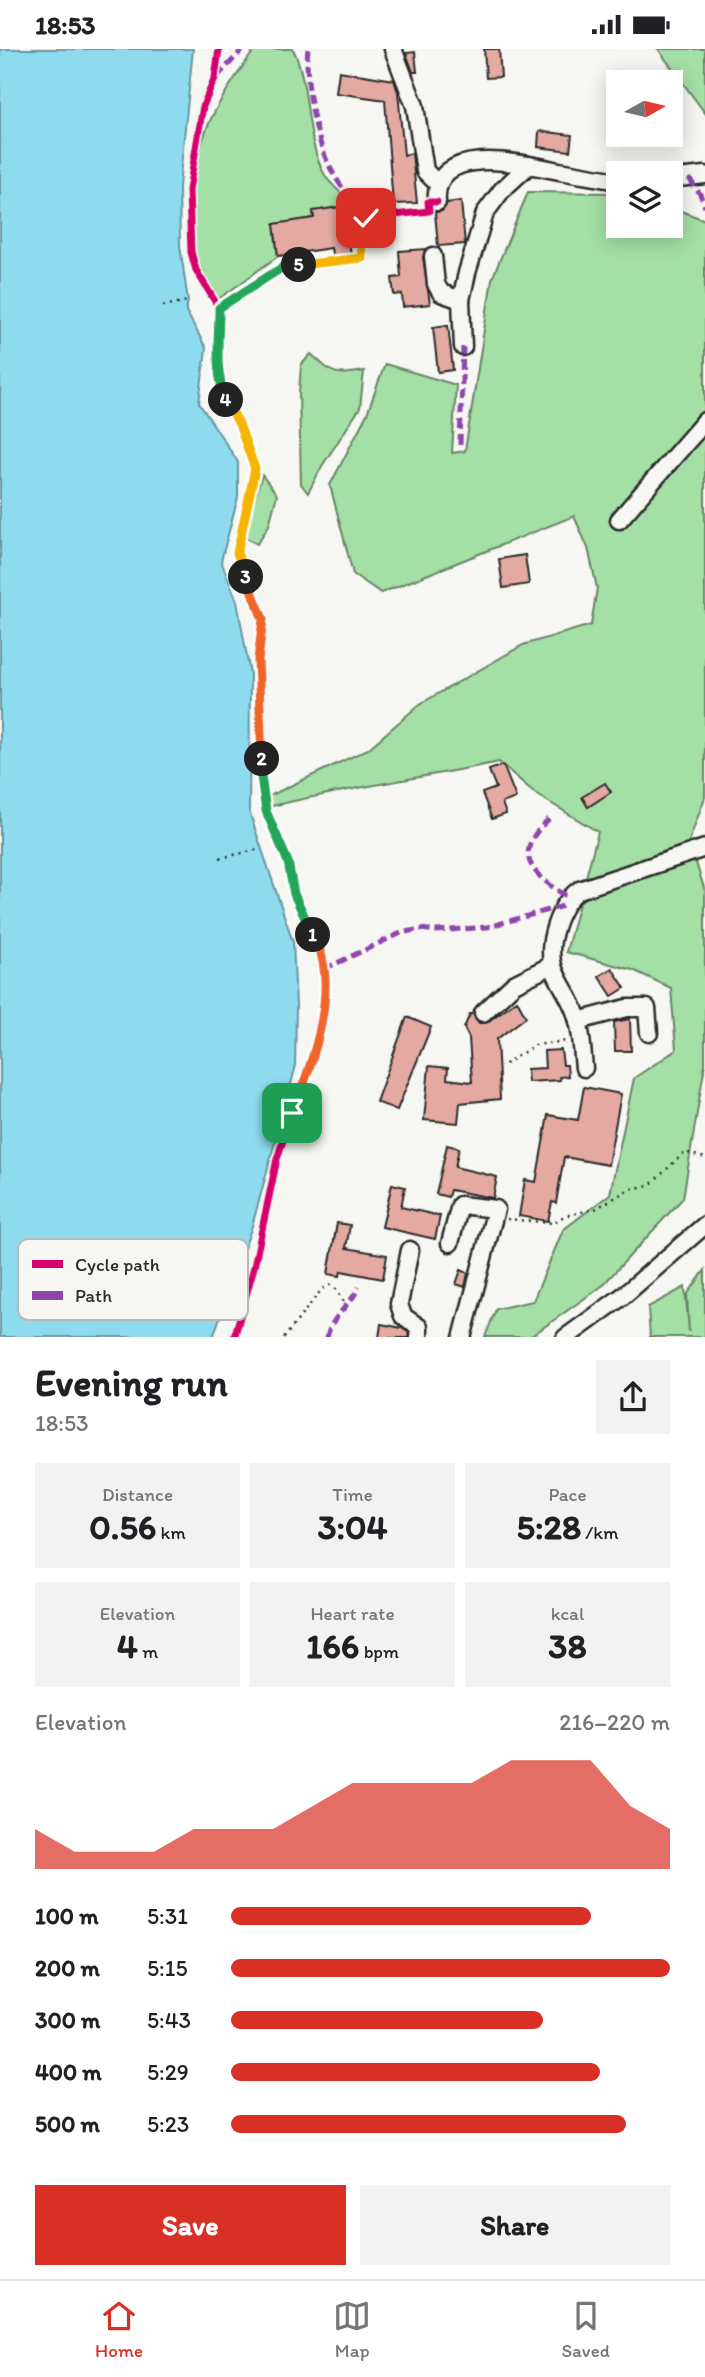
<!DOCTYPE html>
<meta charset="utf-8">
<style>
:root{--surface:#fff;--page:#f2f2f2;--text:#202124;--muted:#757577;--line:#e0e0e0;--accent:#d93025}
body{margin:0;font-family:Itim,sans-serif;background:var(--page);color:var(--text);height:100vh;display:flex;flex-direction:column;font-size:26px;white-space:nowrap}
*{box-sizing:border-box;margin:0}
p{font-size:23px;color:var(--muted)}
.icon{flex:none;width:38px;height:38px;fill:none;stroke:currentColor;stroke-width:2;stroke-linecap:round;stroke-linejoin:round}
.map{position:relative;height:1288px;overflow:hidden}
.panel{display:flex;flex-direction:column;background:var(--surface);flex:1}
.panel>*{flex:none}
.needle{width:46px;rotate:82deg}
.tools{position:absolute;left:606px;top:21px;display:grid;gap:14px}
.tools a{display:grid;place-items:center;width:77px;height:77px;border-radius:0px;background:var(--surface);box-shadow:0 4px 18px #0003;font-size:35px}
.pin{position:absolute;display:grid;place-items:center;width:60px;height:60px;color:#fff;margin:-30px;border-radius:14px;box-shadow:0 4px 10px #0006}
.km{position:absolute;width:35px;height:35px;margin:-18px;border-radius:50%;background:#222;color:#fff;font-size:19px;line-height:35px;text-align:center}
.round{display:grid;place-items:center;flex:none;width:74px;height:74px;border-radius:0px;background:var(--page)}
.summary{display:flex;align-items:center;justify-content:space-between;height:119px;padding:0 35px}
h1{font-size:38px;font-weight:700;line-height:52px}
.stats{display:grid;grid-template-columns:repeat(3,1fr);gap:10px;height:119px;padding:7px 35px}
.stats div{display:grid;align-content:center;border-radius:0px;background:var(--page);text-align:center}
.stats b{font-size:35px;font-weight:700}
.stats small{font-size:19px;font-weight:400}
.stats p{font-size:19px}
.chart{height:196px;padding:14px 35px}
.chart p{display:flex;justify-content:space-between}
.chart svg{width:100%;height:126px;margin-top:7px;fill:var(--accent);opacity:.7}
.action{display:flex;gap:14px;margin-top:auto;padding:14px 35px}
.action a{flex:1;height:80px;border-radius:0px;background:var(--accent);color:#fff;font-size:28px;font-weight:700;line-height:80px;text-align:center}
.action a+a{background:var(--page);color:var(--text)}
ul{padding:0 35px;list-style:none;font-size:23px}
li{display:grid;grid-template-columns:112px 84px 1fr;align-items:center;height:52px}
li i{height:18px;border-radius:9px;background:var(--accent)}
.status{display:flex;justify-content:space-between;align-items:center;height:49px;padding:0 35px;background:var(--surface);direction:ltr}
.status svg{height:19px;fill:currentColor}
.dock{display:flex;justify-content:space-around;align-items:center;height:98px;border-top:2px solid var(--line);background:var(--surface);font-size:19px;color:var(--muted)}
.dock a{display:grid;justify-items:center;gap:4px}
.dock .on{color:var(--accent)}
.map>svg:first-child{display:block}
.green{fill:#a4dfa5;stroke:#688568;stroke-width:2}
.water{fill:#8edbef;stroke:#6695a1;stroke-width:2}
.building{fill:#e4aaa2;stroke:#2b2b2b;stroke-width:2}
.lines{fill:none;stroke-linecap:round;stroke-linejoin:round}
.minor-casing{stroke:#2b2b2b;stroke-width:21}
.path{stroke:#2b2b2b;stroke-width:2.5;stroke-dasharray:2 5;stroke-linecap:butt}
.minor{stroke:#f6f6f2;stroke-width:16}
.quiet{stroke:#8e44ad;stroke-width:5;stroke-dasharray:10 5;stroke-linecap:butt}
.cycleway-casing{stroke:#f6f6f2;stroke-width:11}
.cycleway{stroke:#d6006c;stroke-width:7}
.split-1-casing{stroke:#fff;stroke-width:14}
.split-2-casing{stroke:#fff;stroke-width:14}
.split-3-casing{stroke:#fff;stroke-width:14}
.split-4-casing{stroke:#fff;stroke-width:14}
.split-5-casing{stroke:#fff;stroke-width:14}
.split-6-casing{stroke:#fff;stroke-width:14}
.split-1{stroke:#f0652b;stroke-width:9}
.split-2{stroke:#22a559;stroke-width:9}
.split-3{stroke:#f0652b;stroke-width:9}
.split-4{stroke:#f5b400;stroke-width:9}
.split-5{stroke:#22a559;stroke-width:9}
.split-6{stroke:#f5b400;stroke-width:9}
.key{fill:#f6f6f2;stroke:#b9b9b6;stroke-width:2}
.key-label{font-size:19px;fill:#2b2b2b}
</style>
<div class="status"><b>18:53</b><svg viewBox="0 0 49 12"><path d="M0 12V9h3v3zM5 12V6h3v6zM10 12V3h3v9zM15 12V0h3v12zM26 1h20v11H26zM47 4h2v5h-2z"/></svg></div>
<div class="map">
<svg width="705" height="1289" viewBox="0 0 705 1289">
<rect width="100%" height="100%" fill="#f6f6f2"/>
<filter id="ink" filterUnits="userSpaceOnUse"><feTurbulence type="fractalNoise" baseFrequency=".0143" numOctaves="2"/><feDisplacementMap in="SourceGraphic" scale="14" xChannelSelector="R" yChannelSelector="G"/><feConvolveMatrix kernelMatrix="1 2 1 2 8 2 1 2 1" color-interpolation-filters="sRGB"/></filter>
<g filter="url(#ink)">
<g class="green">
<path d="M255 0H293C311 36 304 92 326 128 333 138 345 147 353 156L313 162 314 169 274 175 278 207 219 250C207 237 194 210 191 192 187 154 196 98 214 64 225 42 240 21 255 0Z"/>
<polygon points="658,0 705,0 705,64"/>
<path d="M528 143 618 144V177H670V158L705 171V748L689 792 705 842V1015L683 1149 602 1237 530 1288H485L496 1260 533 1252 563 1181 610 1145 634 1029 676 1001 671 939 633 921 566 903 598 783 536 745 499 713C422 729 344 739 268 758L263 750 368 700 420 655 523 596 591 576 597 539 588 499 574 467 381 544 353 525 330 436 367 365 385 315 456 336 452 404 465 402 492 230Z"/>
<path d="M311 305C334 326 334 327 364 322L360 359 322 417 308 444 301 435 299 344 301 316Z"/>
<polygon points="262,426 277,446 269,476 257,495 243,487"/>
<polygon points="705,1221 705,1288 650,1288 648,1258 685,1238 689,1283 687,1246"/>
</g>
<polygon class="water" points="0,0 193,0 179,138 180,197 188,252 186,262 206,299 199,354 238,413 238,448 221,512 237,552 250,625 249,762 293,893 296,957 295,1020 252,1177 213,1288 0,1288"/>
<g class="building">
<polygon points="484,0 499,0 501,28 486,29"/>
<polygon points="415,3 417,23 413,23 406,4"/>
<polygon points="339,22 394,31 398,43 404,106 412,104 417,154 393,155 385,51 336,44"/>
<polygon points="539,82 572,86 570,102 538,98"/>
<polygon points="461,152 465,195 438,197 435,163 442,162 447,154"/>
<polygon points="353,156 356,179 347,181 351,206 333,209 331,199 278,207 274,175 314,169 313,162"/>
<polygon points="426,200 423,208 430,255 403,258 402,245 394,246 392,229 401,228 399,202"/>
<polygon points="448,276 453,321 438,323 433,278"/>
<polygon points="525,506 529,535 503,539 499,510"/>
<polygon points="503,716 516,749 502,754 506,765 492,770 482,744 496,739 489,721"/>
<polygon points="605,734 611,743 588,758 582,748"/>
<polygon points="612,919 625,939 612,947 599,927"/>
<polygon points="517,951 526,968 497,990 500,1050 460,1054 458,1074 424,1071 429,1017 448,1019 447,1030 472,1033 469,989 464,979 470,965 473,965 479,974 486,974"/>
<polygon points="407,968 431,978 397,1061 376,1053"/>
<polygon points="630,970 631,1002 615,1002 614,973"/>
<polygon points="561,1001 563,1016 567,1016 568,1027 559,1028 560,1031 528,1033 527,1020 545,1019 544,1002"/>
<polygon points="584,1038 621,1045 608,1116 564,1108 556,1154 552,1153 548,1172 519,1167 525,1131 536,1133 548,1066 578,1071"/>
<polygon points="447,1096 459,1099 455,1118 497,1128 493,1149 450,1141 448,1148 436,1145"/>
<polygon points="392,1135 405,1138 401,1158 440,1167 435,1190 382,1178"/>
<polygon points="337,1174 350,1176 346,1199 387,1206 383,1230 341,1222 340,1227 328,1225"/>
<polygon points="461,1221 468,1224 465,1238 456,1235"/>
<polygon points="381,1275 402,1279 409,1284 409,1289 379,1289"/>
</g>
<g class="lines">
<defs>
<g id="minor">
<polyline points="393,0 415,57 425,122 439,136"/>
<polyline points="670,130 705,126"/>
<path d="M437 153C432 92 526 115 559 122 578 125 598 129 618 132"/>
<polyline points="433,207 436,235 441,244 461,251"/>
<polyline points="463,298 461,251 467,224 485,164 502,141 529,116"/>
<polyline points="619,471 705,372"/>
<polyline points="483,964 514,935 552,916"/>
<polyline points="578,972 627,959 647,959 649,984"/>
<path d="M584 1019C582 1001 582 982 576 965 571 949 560 936 554 920 545 896 559 855 579 841L705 799"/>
<polyline points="450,1194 460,1156 496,1160 462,1289"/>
<polyline points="410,1201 399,1255 403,1267 419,1278 419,1289"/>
<polyline points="565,1289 623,1247 705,1176"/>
</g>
</defs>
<use href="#minor" class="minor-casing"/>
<g class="path">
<polyline points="163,257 188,252"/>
<polyline points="220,809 261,800"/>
<polyline points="505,1015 535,996 567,992"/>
<polyline points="507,1170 553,1174 564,1167 595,1160 630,1140 650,1136 685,1103 705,1109"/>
<polyline points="284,1289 322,1240 330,1236 336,1240 346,1256"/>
</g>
<use href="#minor" class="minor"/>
<g class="quiet">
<path d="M308 0C304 28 315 88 328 114 337 134 352 152 366 169"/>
<polyline points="217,28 243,0"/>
<polyline points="689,129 700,145 705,158"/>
<polyline points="460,396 463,298"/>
<path d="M549 770C509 806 533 826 568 848"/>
<polyline points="324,920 401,884 420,880 437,882 487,878 563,857"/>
<path d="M327 1289C330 1268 351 1256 359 1238"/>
</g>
<defs>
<g id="cycleway">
<polyline points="219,0 215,29 203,57 189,141 191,203 196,221 219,259 220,332 255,420 237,504 263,570 259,611 263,700 261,728 266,762 288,813 294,845 300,859 320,898 324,920 325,947 308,1025 292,1064 277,1110 254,1218 234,1289"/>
<polyline points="219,259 283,218 362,209 360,170 429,162 428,153 437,153"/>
</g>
</defs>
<use href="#cycleway" class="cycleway-casing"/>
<use href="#cycleway" class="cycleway"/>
</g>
</g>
<g class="lines" filter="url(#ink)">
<defs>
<path id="split-1" d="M292 1064C312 1017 342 934 313 886"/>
<polyline id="split-2" points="262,710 261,727 266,762 288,813 294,845 313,886"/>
<polyline id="split-3" points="246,528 263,570 258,611 262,710"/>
<polyline id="split-4" points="226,351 239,375 255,420 237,504 246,528"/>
<path id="split-5" d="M226 351C214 322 219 290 219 259L283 218 299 216"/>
<polyline id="split-6" points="299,216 362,209 360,170 366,169"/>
</defs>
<use href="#split-1" class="split-1-casing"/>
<use href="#split-2" class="split-2-casing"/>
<use href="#split-3" class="split-3-casing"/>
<use href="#split-4" class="split-4-casing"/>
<use href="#split-5" class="split-5-casing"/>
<use href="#split-6" class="split-6-casing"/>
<use href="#split-1" class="split-1"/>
<use href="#split-2" class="split-2"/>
<use href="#split-3" class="split-3"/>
<use href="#split-4" class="split-4"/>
<use href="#split-5" class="split-5"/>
<use href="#split-6" class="split-6"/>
</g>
<rect x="18" y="1190" width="230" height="81" rx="10" class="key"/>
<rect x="32" y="1211" width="31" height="8" fill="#d6006c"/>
<rect x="32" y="1242" width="31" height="9" fill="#8e44ad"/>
<g class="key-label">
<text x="75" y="1222">Cycle path</text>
<text x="75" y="1253">Path</text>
</g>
</svg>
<div class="tools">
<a><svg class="needle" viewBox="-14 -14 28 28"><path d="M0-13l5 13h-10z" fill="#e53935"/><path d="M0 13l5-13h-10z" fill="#757577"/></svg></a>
<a><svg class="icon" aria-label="layers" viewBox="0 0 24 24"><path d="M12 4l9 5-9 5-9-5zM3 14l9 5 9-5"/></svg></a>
</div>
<div class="pin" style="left:292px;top:1064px;background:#1e9e55"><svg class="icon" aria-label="arrive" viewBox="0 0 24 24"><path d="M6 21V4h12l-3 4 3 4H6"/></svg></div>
<div class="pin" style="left:366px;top:169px;background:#d93025"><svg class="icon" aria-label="check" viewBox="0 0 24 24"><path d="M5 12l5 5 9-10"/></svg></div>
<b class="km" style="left:313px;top:886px">1</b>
<b class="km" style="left:262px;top:710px">2</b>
<b class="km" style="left:246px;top:528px">3</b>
<b class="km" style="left:226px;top:351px">4</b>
<b class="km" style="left:299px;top:216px">5</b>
</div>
<section class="panel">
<div class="summary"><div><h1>Evening run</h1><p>18:53</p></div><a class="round"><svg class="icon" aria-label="share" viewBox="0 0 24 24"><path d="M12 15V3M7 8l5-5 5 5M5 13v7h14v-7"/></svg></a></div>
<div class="stats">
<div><p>Distance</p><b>0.56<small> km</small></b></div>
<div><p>Time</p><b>3:04</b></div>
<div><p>Pace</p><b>5:28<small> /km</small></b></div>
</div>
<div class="stats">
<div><p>Elevation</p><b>4<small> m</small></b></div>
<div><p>Heart rate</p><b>166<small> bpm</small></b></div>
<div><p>kcal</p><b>38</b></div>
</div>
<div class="chart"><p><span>Elevation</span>216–220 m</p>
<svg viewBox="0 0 160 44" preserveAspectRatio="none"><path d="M0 44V30L10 38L20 38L30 38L40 30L50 30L60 30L70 22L80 14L90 14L100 14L110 14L120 6L130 6L140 6L150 22L160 30V44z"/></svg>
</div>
<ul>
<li><b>100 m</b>5:31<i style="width:82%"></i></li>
<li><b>200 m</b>5:15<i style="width:100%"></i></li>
<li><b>300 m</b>5:43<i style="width:71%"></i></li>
<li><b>400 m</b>5:29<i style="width:84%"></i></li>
<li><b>500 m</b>5:23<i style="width:90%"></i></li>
</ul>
<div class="action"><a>Save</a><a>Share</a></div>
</section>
<nav class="dock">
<a class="on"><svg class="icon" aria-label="home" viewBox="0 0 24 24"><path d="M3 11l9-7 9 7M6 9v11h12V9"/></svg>Home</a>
<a><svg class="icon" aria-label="map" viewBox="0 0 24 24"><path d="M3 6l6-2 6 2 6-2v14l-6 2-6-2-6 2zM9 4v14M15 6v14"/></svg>Map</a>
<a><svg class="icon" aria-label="saved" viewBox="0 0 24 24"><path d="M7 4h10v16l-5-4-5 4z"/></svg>Saved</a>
</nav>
